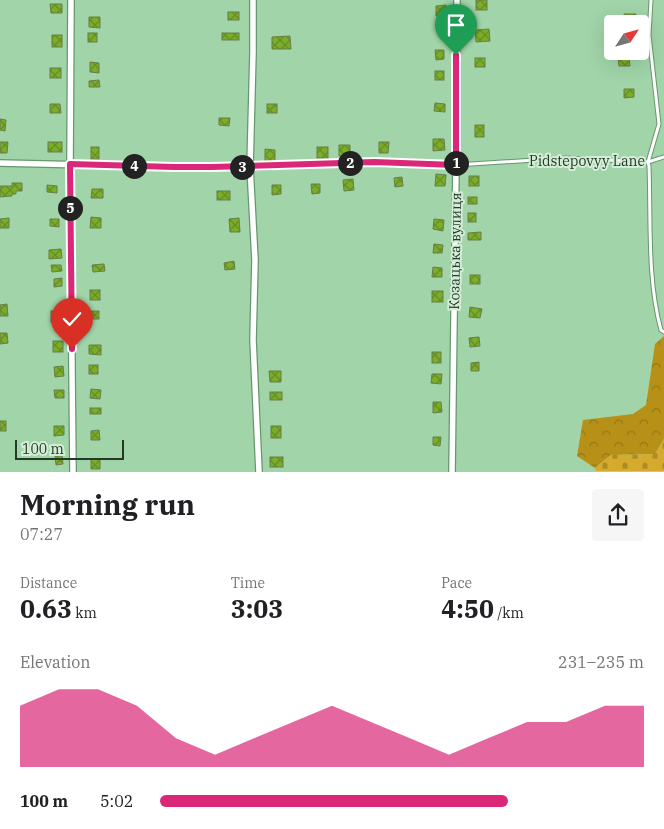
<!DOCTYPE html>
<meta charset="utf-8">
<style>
:root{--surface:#fff;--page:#f6f6f6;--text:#202124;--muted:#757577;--accent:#db2777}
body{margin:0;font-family:"IBM Plex Serif",serif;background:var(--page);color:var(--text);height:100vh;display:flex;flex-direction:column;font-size:19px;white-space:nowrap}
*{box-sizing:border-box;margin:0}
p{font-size:16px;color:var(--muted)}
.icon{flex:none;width:28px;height:28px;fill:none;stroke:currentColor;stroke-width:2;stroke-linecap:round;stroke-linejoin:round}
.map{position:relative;height:472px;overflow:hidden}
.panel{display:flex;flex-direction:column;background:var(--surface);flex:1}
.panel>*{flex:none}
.needle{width:32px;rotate:54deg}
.tools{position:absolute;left:604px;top:15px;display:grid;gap:10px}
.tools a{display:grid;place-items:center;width:45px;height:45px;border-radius:5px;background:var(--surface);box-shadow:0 5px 20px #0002;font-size:25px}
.scale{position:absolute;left:15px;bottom:12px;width:109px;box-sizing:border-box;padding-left:5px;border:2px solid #243928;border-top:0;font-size:14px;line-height:18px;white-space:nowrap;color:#243928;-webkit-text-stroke:4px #d4edd7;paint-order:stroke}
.pin{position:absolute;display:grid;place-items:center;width:42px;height:42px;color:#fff;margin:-51px -21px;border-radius:50% 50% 50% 0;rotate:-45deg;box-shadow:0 0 5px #0007}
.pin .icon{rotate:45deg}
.km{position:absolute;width:25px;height:25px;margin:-12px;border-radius:50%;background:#222;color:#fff;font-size:14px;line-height:25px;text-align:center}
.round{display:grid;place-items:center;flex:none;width:52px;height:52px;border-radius:5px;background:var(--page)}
.summary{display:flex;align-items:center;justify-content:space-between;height:85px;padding:0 20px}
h1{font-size:28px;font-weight:700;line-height:38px}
.figures{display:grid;grid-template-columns:repeat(3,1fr);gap:8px;height:85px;padding:5px 20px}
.figures div{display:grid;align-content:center}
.figures b{font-size:25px;font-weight:700}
.figures small{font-size:14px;font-weight:400}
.figures p{font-size:14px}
.chart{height:140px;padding:10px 20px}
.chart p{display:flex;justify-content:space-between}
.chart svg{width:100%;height:90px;margin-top:5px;fill:var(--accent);opacity:.7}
ul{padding:0 20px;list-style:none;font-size:16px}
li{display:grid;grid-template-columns:80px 60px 1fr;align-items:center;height:38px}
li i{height:12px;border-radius:6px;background:var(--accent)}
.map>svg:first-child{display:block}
.forest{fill:url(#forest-crowns)}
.cemetery{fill:url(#cemetery-stones)}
.building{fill:url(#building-cross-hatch);stroke:#677f4b}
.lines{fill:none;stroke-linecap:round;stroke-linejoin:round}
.service-casing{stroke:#66976e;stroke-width:5}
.minor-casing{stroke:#66976e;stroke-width:8}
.service{stroke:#fff;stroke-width:3}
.minor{stroke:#fff;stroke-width:5.5}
.route-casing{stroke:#fff;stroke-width:10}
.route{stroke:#db2777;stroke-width:6}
.labels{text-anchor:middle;stroke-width:4;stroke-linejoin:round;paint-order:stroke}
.street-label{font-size:14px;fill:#243928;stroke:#d4edd7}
</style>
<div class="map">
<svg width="664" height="472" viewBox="0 0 664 472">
<defs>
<pattern id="forest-crowns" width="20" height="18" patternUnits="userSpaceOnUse" patternTransform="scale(1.25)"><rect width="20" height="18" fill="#b79017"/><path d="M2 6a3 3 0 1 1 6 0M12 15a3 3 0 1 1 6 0" fill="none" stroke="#957715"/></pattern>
<pattern id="cemetery-stones" width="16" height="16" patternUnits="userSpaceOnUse" patternTransform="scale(1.25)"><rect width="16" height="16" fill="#d6ab2d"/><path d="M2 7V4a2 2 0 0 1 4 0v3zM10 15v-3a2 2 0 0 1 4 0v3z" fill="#ad8c26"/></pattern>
<pattern id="building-cross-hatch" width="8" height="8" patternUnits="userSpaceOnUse" patternTransform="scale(1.25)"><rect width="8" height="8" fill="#7bad29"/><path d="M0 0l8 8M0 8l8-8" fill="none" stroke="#658e23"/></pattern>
</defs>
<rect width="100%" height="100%" fill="#a1d4a8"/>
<polygon class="forest" points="664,336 664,439 655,454 611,455 595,468 577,456 583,420 633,414 646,405 655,344"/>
<polygon class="cemetery" points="664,439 664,471 596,471 595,468 611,455 655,454"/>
<g class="building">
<rect x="476" y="0" width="11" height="10"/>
<polygon points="50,4 62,4 62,13 51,13"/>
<polygon points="446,5 447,16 436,16 436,6"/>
<rect x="228" y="12" width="11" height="8"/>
<polygon points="624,14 636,14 636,24 625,24"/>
<polygon points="89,17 100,17 100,28 89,27"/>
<polygon points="489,29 490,41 476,42 475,30"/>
<rect x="88" y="33" width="9" height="9"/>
<rect x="222" y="33" width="17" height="7"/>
<rect x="52" y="35" width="10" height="12"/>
<polygon points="290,36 291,49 272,49 272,37"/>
<polygon points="435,50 444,50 444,59 436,60"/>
<polygon points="629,57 630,66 619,66 618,58"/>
<rect x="475" y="58" width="10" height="9"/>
<polygon points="90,62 99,63 99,73 90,72"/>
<rect x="50" y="68" width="11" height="10"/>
<rect x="435" y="71" width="9" height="9"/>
<polygon points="99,80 100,87 89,87 89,81"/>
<polygon points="624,89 634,89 634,97 624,98"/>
<polygon points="435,103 445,104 445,112 434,111"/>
<polygon points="50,104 60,104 61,113 50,113"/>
<rect x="267" y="104" width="10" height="9"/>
<polygon points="219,118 230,118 229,126 219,125"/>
<polygon points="0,119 6,120 5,131 0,130"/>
<rect x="475" y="125" width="9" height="12"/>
<polygon points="433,139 444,139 445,150 433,151"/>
<polygon points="0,142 8,142 7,153 0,153"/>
<rect x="48" y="142" width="14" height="10"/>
<polygon points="379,142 389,142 388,153 379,153"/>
<polygon points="339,145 350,145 350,157 339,156"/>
<rect x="91" y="147" width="8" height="12"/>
<rect x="317" y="147" width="11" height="11"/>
<polygon points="265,149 275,150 275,162 265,162"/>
<polygon points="436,174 446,175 445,186 435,186"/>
<rect x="469" y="176" width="10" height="10"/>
<polygon points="402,177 403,186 395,187 394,178"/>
<polygon points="353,179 354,190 344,191 343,180"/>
<polygon points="12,183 22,183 22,191 16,191 16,194 12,194 12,196 0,197 0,186 12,186"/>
<polygon points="311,184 320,184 320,193 312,194"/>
<polygon points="47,185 57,186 57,193 47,192"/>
<polygon points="272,185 281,185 281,194 272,195"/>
<polygon points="92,189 103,189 103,198 91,198"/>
<rect x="217" y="191" width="13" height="9"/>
<rect x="468" y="197" width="9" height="7"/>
<rect x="468" y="213" width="8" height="9"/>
<polygon points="91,217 101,218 101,228 90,228"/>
<polygon points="9,218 9,228 0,228 0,219"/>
<polygon points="239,218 240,232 230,232 229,219"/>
<polygon points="50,219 59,219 59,227 50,226"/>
<polygon points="434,219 444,220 443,231 433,229"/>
<polygon points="481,232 481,240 468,240 468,233"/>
<polygon points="434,244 443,245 442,253 433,253"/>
<polygon points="61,249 62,258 49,259 49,250"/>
<polygon points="234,261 235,269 225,270 224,263"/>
<polygon points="104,264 105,271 93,272 92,265"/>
<polygon points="51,265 61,265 62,271 52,272"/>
<polygon points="433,267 442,268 442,277 432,277"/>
<rect x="470" y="275" width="10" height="9"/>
<polygon points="62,278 62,286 54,287 54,279"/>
<rect x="90" y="290" width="10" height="10"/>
<rect x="432" y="291" width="11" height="11"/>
<polygon points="7,304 8,316 0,316 0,305"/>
<polygon points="470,307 482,309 480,318 469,317"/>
<rect x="51" y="311" width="11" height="11"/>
<rect x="90" y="311" width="9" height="8"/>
<polygon points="0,333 7,333 8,343 0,344"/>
<polygon points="479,337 480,346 470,347 469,338"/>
<rect x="53" y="341" width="10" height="11"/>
<polygon points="89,345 101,345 101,355 89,354"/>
<rect x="432" y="352" width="9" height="11"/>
<polygon points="479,362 479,371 471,371 471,363"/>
<rect x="89" y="365" width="9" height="9"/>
<polygon points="63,366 64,376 55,377 54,367"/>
<polygon points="269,371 281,371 281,382 270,382"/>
<polygon points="432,374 442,374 441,384 431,383"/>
<polygon points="91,389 101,390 100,399 90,398"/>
<polygon points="54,390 64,390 64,398 55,398"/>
<rect x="270" y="392" width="12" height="8"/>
<polygon points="433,402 441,402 442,412 433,413"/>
<rect x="90" y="408" width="11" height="6"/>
<rect x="0" y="421" width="6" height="10"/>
<polygon points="54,426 64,426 64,435 54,436"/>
<rect x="271" y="426" width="10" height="12"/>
<polygon points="99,430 100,440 91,440 91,431"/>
<polygon points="433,437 441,437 440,446 433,445"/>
<polygon points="55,456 62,456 63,464 56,465"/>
<rect x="270" y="457" width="13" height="10"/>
<polygon points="91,459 100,460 100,469 91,469"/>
</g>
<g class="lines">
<defs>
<g id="service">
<path d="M651 0 649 35 659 124 648 162 649 166C651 220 647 279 661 330L664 332"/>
<polyline points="456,165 566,158 648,162 664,157"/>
</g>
<g id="minor">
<polyline points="71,0 70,165 73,472"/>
<polyline points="253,0 253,52 250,167 255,260 253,340 259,472"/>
<polyline points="0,163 174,167 250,167 374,162 456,165"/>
<polyline points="452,472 456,165 457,0"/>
</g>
</defs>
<use href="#service" class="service-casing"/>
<use href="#minor" class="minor-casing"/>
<use href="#service" class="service"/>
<use href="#minor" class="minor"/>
</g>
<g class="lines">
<defs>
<polyline id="route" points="72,349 70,164 174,167 212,167 374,162 456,165 456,55"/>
</defs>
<use href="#route" class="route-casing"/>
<use href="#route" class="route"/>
</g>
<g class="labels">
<g class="street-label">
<text x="587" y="166">Pidstepovyy Lane</text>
<text transform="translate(455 251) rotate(-89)" y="5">Козацька вулиця</text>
</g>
</g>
</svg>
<div class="tools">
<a><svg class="needle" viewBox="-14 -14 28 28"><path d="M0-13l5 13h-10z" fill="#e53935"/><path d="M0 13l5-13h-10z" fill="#757577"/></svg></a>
</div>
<div class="scale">100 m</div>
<div class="pin" style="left:456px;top:55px;background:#1e9e55"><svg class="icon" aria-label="arrive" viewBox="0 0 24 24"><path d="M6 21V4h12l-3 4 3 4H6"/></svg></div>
<div class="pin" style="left:72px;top:349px;background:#d93025"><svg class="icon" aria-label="check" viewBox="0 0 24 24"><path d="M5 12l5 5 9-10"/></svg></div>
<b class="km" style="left:456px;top:163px">1</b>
<b class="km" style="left:350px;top:163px">2</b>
<b class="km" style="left:242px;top:167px">3</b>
<b class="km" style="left:134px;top:166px">4</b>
<b class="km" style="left:70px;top:208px">5</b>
</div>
<section class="panel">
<div class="summary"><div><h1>Morning run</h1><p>07:27</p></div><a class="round"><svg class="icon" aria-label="share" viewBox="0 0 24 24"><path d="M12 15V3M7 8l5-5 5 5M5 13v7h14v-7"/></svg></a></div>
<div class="figures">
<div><p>Distance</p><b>0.63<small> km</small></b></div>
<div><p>Time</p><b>3:03</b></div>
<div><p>Pace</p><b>4:50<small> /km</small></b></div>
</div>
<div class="chart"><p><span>Elevation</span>231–235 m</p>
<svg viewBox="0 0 160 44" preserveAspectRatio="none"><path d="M0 44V14L10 6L20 6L30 14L40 30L50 38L60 30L70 22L80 14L90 22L100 30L110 38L120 30L130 22L140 22L150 14L160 14V44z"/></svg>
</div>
<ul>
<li><b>100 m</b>5:02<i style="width:72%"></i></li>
</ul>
</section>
